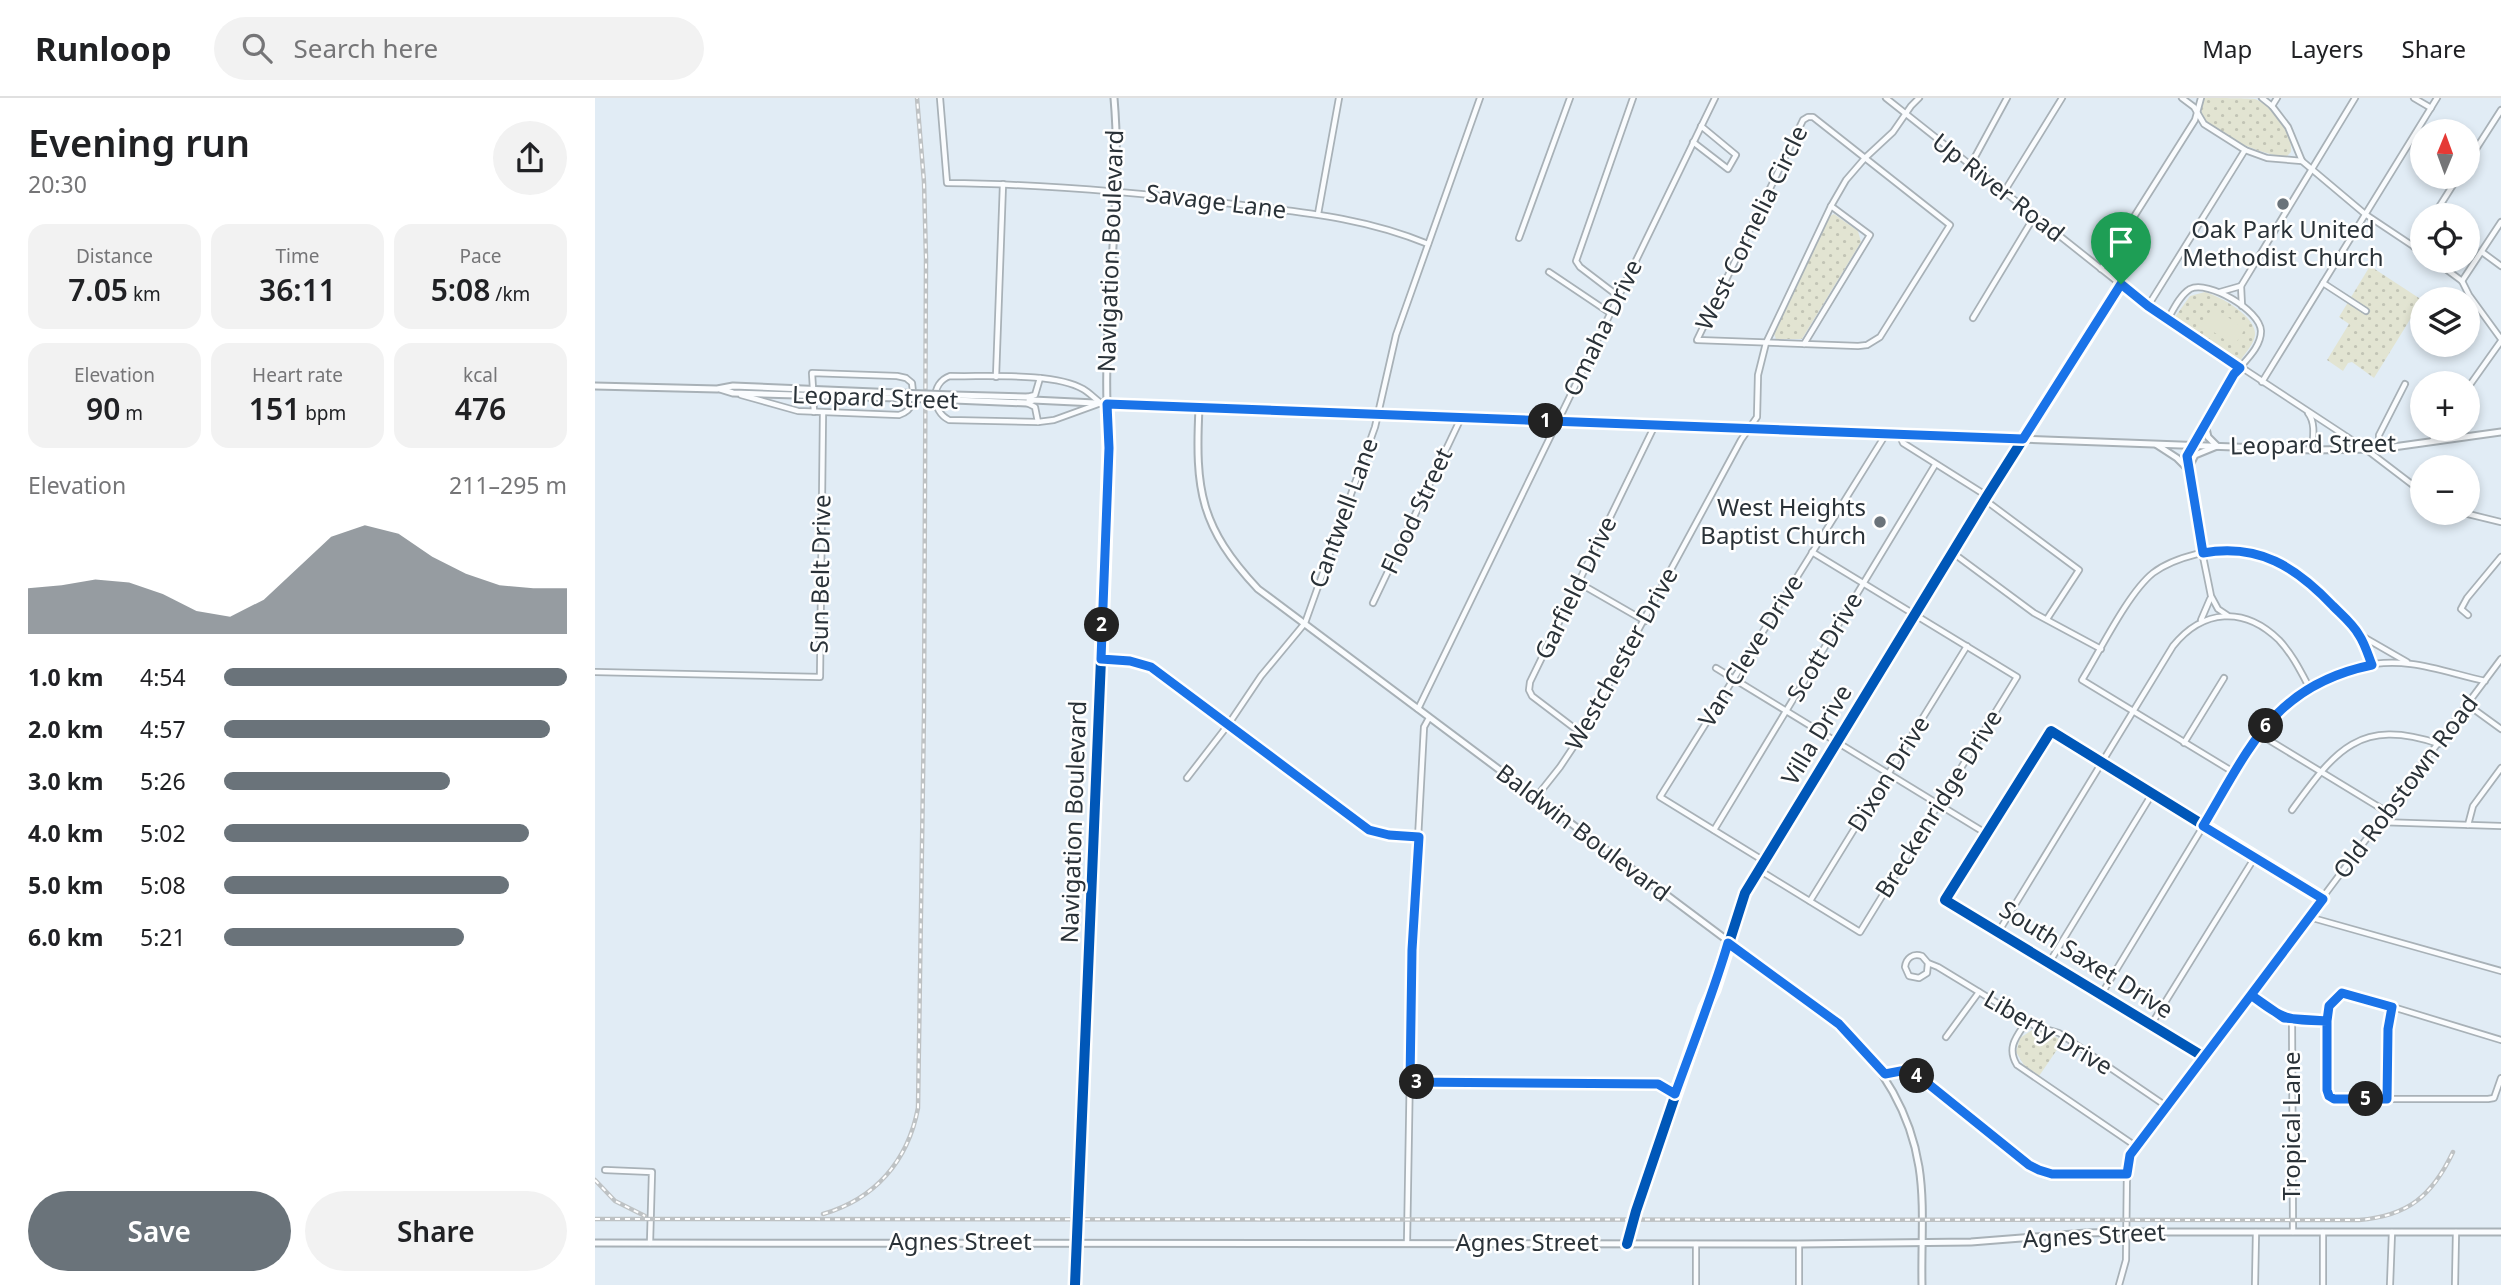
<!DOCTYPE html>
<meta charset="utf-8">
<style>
:root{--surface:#fff;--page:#f2f2f2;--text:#202124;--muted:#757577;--line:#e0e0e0;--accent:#6a737a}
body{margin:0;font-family:"Noto Sans",sans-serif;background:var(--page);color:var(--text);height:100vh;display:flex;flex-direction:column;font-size:26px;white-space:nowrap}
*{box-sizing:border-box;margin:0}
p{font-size:23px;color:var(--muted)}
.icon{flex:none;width:38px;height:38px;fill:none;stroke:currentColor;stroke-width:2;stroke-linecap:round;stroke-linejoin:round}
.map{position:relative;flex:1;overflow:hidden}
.details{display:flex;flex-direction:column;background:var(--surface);width:595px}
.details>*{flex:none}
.needle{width:46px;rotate:1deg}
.controls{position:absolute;left:1815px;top:21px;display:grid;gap:14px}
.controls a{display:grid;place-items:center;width:70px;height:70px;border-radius:50%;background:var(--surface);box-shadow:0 4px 10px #0003;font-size:35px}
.pin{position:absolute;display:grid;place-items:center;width:60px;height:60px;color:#fff;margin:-72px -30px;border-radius:50% 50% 50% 0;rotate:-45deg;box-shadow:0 0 7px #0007}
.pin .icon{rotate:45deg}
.km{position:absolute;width:35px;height:35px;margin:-18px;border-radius:50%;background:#222;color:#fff;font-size:19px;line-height:35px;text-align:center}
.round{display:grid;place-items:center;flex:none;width:74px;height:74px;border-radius:37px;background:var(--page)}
.head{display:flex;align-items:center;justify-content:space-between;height:119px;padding:0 28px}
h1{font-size:38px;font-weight:600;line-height:52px}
.metrics{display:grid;grid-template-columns:repeat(3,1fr);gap:10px;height:119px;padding:7px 28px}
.metrics div{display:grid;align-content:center;border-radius:18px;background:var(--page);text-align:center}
.metrics b{font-size:30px;font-weight:600}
.metrics small{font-size:19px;font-weight:400}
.metrics p{font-size:19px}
.chart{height:196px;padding:14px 28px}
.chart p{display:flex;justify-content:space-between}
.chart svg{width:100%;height:126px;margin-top:7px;fill:var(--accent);opacity:.7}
.button{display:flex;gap:14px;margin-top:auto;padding:14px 28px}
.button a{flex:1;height:80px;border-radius:42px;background:var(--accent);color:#fff;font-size:28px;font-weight:600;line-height:80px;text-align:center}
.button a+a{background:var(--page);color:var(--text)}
ul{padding:0 28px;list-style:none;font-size:23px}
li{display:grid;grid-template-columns:112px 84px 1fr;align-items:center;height:52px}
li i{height:18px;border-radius:9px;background:var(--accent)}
header{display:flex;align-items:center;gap:42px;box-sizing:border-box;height:98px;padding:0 35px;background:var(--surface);border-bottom:2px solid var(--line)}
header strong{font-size:33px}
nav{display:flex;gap:38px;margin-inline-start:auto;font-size:24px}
.search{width:490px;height:63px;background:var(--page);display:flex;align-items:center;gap:18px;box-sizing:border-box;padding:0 24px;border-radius:38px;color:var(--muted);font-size:26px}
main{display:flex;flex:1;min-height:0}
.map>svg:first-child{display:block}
.grass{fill:url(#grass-dots)}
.garden{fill:#e2e4d2}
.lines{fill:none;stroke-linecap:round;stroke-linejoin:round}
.minor-casing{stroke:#a8b1b7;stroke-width:8}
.major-casing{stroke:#a8b1b7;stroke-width:9}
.minor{stroke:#fafcfe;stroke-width:4.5}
.major{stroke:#fafcfe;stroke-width:5}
.rail-casing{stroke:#bec2c4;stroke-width:4.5}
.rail{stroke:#fff;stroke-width:2;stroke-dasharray:5;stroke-linecap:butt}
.major-bridge-casing{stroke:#a8b1b7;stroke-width:9;stroke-linecap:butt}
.major-bridge{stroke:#fafcfe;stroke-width:5}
.cycleway-casing{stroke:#fff;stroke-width:15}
.cycleway{stroke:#0057b8;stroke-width:10}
.route-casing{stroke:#fff;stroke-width:14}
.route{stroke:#1a73e8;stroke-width:9}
.poi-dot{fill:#6a737a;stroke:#fff;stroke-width:2.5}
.labels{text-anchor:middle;stroke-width:5;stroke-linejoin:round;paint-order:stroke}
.street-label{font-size:24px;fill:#2a3238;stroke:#fff}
.poi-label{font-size:24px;fill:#2a3238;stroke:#fff}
</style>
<header>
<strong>Runloop</strong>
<div class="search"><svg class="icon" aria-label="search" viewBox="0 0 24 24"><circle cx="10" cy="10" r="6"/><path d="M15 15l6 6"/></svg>Search here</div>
<nav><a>Map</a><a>Layers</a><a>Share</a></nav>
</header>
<main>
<section class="details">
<div class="head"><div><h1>Evening run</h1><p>20:30</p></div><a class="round"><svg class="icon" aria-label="share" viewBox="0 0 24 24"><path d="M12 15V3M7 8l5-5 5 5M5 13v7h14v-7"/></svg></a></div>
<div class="metrics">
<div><p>Distance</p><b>7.05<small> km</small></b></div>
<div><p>Time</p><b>36:11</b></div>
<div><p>Pace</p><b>5:08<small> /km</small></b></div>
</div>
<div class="metrics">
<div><p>Elevation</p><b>90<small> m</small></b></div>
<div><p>Heart rate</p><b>151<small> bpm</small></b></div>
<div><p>kcal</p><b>476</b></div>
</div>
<div class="chart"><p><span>Elevation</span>211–295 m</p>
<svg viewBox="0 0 160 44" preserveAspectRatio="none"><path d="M0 44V28L10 27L20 25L30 26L40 30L50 36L60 38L70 32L80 21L90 10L100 6L110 9L120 17L130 23L140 27L150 28L160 28V44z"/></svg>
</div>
<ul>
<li><b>1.0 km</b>4:54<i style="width:100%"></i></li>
<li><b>2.0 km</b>4:57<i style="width:95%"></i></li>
<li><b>3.0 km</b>5:26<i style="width:66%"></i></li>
<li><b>4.0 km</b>5:02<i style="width:89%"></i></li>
<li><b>5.0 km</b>5:08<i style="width:83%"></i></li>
<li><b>6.0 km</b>5:21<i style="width:70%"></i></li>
</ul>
<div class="button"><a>Save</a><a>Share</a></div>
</section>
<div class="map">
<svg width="1906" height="1187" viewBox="0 0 1906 1187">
<defs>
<pattern id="grass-dots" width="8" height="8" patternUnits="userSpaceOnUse" patternTransform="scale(1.75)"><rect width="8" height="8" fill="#e2e4d2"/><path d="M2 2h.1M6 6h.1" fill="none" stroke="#c2c4b5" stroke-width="1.8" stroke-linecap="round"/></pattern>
</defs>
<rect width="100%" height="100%" fill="#e1ecf5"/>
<g class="grass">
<path d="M1609 0C1622 0 1649 0 1660 1 1678 8 1698 35 1696 54L1691 59C1664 56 1625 39 1607 19L1606 9Z"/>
<polygon points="1239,116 1263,133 1266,144 1207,241 1181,241 1179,236 1235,118"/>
<polygon points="1775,168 1827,202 1779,280 1757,264 1753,265 1748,273 1732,262 1754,226 1744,219"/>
<path d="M1610 194C1625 198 1662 219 1660 237 1659 246 1650 255 1646 262L1580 219 1595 198Z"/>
<polygon points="1437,932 1452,934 1468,943 1444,978 1429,967 1421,954 1425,940"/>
</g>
<polygon class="garden" points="1618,209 1650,231 1639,248 1607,226"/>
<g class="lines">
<defs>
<g id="minor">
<path d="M345 0 352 85C445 86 537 94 630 105 702 114 765 118 833 146"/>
<polyline points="1291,0 1553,208 1772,352 1827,394"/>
<polyline points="1587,0 1599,9 1609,26 1650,52 1672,60 1707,63"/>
<polyline points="1667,0 1677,8 1693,29 1707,63 1770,116 1827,154"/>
<polyline points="1819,0 1836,10"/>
<polyline points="1677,8 1682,0"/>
<polygon points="1213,19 1218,19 1355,127 1285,239 1272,247 1263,248 1102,242 1208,22"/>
<polyline points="1098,44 1133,71 1141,57 1106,28"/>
<polyline points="1872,65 1906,12"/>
<polyline points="1375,68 1412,0"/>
<polyline points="1409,94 1467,0"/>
<polyline points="723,116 744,0"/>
<polyline points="1839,117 1863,79"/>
<polyline points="924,140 975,0"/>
<polyline points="1819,149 1827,136"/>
<polyline points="1887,154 1906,168"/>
<polyline points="1840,163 1867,183 1874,197 1906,241"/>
<polyline points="1506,171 1600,22 1606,0"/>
<polyline points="954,174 1015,215"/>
<polyline points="1867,183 1906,124"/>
<polyline points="1728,185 1771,213"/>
<polyline points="1646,188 1647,208"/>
<polyline points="1625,194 1646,188 1760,0"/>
<polyline points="1023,198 985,169 981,163 1038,0"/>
<polyline points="1553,208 1650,52"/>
<polyline points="1378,220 1439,119"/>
<path d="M1573 221C1578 212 1585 197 1595 191 1613 182 1665 212 1666 233 1666 251 1647 265 1638 278 1626 294 1599 337 1593 356 1588 369 1612 476 1616 498L1623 511 1632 517"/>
<polyline points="1209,246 1275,137 1236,108"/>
<path d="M355 278C390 279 459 274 488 291 495 295 500 301 506 305L459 322 443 324 354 322C336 313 335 285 355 278Z"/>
<polyline points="401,279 408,86"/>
<polyline points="1667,284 1842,0"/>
<polyline points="1872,291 1906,243"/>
<path d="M146 297 203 313 304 317C320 312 319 300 317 285L311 280 302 278 217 275 218 291"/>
<polyline points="218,297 219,314"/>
<polyline points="432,299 440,297 445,280"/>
<polyline points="432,305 440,309 443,324"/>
<path d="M1713 315C1721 325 1718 340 1717 352"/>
<polyline points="1304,336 1308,345 1392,398"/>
<polyline points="1837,343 1845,331"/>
<polyline points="1784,351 1784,337 1810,286"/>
<polyline points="1390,402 1484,472 1452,521"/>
<polyline points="1869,415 1906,424"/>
<polyline points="1358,455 1439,515 1506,551"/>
<polyline points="984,485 1050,523"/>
<polyline points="778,505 866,320"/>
<polyline points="1873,517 1866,511 1872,500 1906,459"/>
<polyline points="1606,522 1615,501"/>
<polyline points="1765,537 1812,564"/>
<polyline points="506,561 535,563 556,569 774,732 794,737 824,739"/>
<polyline points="1121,570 1392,736"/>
<polyline points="0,574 225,579 228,315"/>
<polyline points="1873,607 1906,631"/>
<polyline points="823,611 1120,0"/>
<polyline points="987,636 937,598 934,592 935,584 1060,327"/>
<polyline points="1664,636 1792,714"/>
<polyline points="1589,645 1629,580"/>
<path d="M1640 675 1487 582C1505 553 1533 495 1558 475 1571 465 1586 460 1602 456 1661 443 1699 468 1739 509 1748 518 1758 527 1764 537 1770 546 1773 557 1777 567"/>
<polyline points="592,680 633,627 666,578 710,525 780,329 801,237 885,0"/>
<polyline points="942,698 965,669 987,636 1146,342 1162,319 1163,277 1171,245 1236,108 1251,82 1270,60 1298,34 1316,8 1324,0"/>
<path d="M1697 712C1740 653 1764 619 1844 646"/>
<polyline points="1784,724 1906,728"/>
<polyline points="1873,727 1878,708 1906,670"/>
<polyline points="1119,732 1340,367"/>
<polyline points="1169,763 1065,699 1291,336"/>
<polyline points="1164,772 1265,834 1422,579 1217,454"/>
<polyline points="1215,803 1372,548"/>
<polyline points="1714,819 1906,873"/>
<path d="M1404 833 1578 548C1608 511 1649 508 1684 542 1697 556 1705 572 1714 589"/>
<path d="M1333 865 1332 875 1324 880 1314 878 1310 869C1311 860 1318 855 1327 858L1333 865 1343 869 1440 928 1464 935 1571 1008"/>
<polyline points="1454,865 1557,696"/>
<path d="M1506 897 1664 636C1699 590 1756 558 1816 566 1841 569 1866 578 1890 583"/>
<polyline points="1656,897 1689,920 1732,923"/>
<polyline points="1697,922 1698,1134"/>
<path d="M1432 923C1422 938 1411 949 1422 967L1542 1049"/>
<polyline points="1556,927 1660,759"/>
<polyline points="1351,939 1384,894"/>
<polyline points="1906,942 1752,895 1743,896 1732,913 1732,992 1734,998 1739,1001 1893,1001 1899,1000 1906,980"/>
<polyline points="1609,959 1350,802 1456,633 1728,801"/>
<path d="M1290 976 1311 973 1326 980 1434 1067C1464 1082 1500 1077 1532 1076"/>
<polyline points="815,984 1063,986 1081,996"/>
<polyline points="1792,1001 1793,931 1797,909"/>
<polyline points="10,1072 57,1074 55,1145"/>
<polyline points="1728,1134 1728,1187"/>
<polyline points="812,1145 817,852 829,629 834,620"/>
<polyline points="1032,1146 1041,1113 1110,910 1119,892 1150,795 1392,398 1526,186"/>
<polyline points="480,1187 506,561 514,350 512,306"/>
<polyline points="1101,1187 1101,1146"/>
<polyline points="1204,1187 1204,1146"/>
<polyline points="1524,1187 1531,1162 1532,1069 1535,1057 1906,561"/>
<polyline points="1660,1187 1661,1134"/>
<polyline points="1795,1187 1797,1134"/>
<polyline points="1860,1187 1861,1134"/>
</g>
<g id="major">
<polyline points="0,288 122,291 138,288 303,295"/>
<polyline points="125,291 138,295 303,300"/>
<polyline points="359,297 432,299 438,302 604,310 1717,352 1784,351 1906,334"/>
<polyline points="359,302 432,305 438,302"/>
<path d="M512 306C509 204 528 102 519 0"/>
<path d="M604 310C600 392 605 429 663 491L1244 926C1285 965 1315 1012 1324 1069 1330 1107 1326 1148 1327 1187"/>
<polyline points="1562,347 1582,360 1593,371 1600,357 1622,348 1613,339 1610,326"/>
<polyline points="0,1145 1204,1146 1376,1144 1491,1135 1533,1134 1906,1134"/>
</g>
</defs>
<use href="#minor" class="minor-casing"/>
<use href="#major" class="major-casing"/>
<use href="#minor" class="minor"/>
<use href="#major" class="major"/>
<defs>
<g id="rail">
<polyline points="0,1082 20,1103 50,1118"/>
<path d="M228 1116C280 1101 313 1063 323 1010L329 616 331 160 329 84 322 0"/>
<path d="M0 1121 1764 1122C1813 1118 1837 1098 1858 1054"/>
</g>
</defs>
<use href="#rail" class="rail-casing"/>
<use href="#rail" class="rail"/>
<defs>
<g id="major-bridge">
<polyline points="303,295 359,297"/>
<polyline points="303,300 359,302"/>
</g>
</defs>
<use href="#major-bridge" class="major-bridge-casing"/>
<use href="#major-bridge" class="major-bridge"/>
<defs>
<g id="cycleway">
<polyline points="1609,959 1350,802 1456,633 1728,801"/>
<polyline points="1032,1146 1041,1113 1110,910 1119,892 1150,795 1392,398 1526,186"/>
<polyline points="480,1187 506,561 514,350 512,306"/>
</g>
</defs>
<use href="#cycleway" class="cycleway-casing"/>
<use href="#cycleway" class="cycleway"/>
</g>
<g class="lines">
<defs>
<path id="route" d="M1526 186 1428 341 512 306 514 350 506 561 535 563 556 569 774 732 794 737 824 739 817 852 815 984 1063 986 1080 996C1098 946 1118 896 1133 845L1244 926 1290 976 1311 972 1326 980 1434 1067 1444 1072 1457 1076H1532L1535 1057 1656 897 1689 920 1732 923V992L1734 998 1739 1001H1792L1793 931 1797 909 1747 895 1734 908 1732 923C1690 922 1690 922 1656 897L1728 801 1608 728C1655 649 1679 587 1777 567 1773 557 1770 546 1764 537 1758 526 1747 517 1738 508 1701 469 1664 445 1608 455L1592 358 1639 276 1645 270 1553 208 1526 186"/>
</defs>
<use href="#route" class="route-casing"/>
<use href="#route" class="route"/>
</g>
<g class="poi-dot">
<circle cx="1688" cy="106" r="7"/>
<circle cx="1285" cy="424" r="7"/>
</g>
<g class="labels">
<g class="street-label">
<text transform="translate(1403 90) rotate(38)" y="8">Up River Road</text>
<text transform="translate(621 104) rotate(7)" y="8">Savage Lane</text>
<text transform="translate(1157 130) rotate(-64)" y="8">West Cornelia Circle</text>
<text transform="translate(516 153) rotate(-88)" y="8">Navigation Boulevard</text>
<text transform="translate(1008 230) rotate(-64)" y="8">Omaha Drive</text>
<text transform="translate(280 300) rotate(2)" y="8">Leopard Street</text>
<text transform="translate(1718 347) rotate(-1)" y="8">Leopard Street</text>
<text transform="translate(822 413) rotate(-65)" y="8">Flood Street</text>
<text transform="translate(749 415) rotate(-70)" y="8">Cantwell Lane</text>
<text transform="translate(226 476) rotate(-89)" y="8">Sun Belt Drive</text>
<text transform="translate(981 490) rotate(-64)" y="8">Garfield Drive</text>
<text transform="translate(1230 549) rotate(-59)" y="8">Scott Drive</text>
<text transform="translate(1156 553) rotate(-58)" y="8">Van Cleve Drive</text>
<text transform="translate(1027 561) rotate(-61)" y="8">Westchester Drive</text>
<text transform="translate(1222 637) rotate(-59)" y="8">Villa Drive</text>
<text transform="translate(1294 676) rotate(-58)" y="8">Dixon Drive</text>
<text transform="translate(1811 689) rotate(-53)" y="8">Old Robstown Road</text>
<text transform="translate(1344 706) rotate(-58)" y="8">Breckenridge Drive</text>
<text transform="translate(479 724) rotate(-88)" y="8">Navigation Boulevard</text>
<text transform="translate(988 735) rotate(37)" y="8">Baldwin Boulevard</text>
<text transform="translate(1491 862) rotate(32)" y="8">South Saxet Drive</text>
<text transform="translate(1453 935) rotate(30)" y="8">Liberty Drive</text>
<text transform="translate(1697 1028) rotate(-90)" y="8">Tropical Lane</text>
<text transform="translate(1499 1138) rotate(-3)" y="8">Agnes Street</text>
<text x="365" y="1152">Agnes Street</text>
<text x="932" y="1153">Agnes Street</text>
</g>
<g class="poi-label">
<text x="1688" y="140">Oak Park United<tspan x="1688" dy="28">Methodist Church</tspan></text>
<text x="1271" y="418" text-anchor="end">West Heights<tspan x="1271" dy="28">Baptist Church</tspan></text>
</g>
</g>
</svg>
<div class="controls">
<a><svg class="needle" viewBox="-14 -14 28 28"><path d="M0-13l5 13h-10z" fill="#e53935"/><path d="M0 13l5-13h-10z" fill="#757577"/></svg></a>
<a><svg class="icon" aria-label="locate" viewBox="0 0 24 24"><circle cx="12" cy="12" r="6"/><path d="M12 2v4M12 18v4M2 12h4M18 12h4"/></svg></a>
<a><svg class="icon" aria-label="layers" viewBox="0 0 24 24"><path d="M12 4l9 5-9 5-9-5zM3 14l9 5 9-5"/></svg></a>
<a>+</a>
<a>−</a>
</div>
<div class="pin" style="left:1526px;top:186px;background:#1e9e55"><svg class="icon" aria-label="arrive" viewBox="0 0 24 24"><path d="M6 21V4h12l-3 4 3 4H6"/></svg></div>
<b class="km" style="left:951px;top:323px">1</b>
<b class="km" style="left:507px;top:527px">2</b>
<b class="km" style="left:822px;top:984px">3</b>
<b class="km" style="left:1322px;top:978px">4</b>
<b class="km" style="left:1771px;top:1001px">5</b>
<b class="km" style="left:1671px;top:628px">6</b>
</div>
</main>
